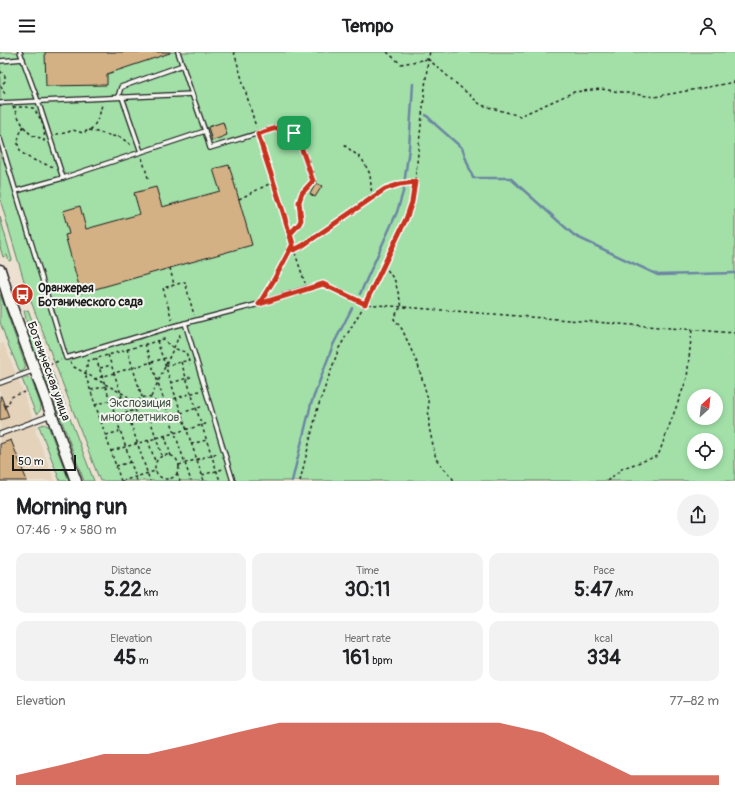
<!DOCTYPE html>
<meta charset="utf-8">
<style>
:root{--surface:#fff;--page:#f2f2f2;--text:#202124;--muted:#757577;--accent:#c8321e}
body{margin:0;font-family:Pangolin,sans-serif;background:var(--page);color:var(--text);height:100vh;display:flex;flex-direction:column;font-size:15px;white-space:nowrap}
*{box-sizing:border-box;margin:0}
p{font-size:13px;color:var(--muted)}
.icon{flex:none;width:22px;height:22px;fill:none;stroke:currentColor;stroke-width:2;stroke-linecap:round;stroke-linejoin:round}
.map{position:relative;height:429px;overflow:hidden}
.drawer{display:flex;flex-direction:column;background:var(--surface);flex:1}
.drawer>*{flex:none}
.needle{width:26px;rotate:27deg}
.controls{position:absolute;left:687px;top:337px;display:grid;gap:8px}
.controls a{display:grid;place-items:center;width:36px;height:36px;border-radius:50%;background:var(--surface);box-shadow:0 2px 6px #0003;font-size:20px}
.scale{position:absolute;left:12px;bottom:10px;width:64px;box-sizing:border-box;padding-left:4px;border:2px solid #1c1c1c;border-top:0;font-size:11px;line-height:14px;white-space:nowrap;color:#1c1c1c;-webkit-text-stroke:3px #f6f6f2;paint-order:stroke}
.pin{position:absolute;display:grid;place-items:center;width:34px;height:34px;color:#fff;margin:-17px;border-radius:8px;box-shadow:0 2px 6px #0006}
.round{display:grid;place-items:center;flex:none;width:42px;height:42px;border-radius:21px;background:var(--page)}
.overview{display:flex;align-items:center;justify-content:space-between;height:68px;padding:0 16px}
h1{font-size:22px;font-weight:800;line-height:30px}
.metrics{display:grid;grid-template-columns:repeat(3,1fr);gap:6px;height:68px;padding:4px 16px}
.metrics div{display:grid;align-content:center;border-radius:10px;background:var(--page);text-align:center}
.metrics b{font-size:20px;font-weight:800}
.metrics small{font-size:11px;font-weight:400}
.metrics p{font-size:11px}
.chart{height:112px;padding:8px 16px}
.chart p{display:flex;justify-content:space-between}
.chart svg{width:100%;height:72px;margin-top:4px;fill:var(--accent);opacity:.7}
header{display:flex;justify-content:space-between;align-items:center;height:52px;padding:0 16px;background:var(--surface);font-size:18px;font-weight:800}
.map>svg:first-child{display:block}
.built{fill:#e4d3ba}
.green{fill:#a2e0a8;stroke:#5f7e62;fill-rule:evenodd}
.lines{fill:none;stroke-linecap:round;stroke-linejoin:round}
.stream{stroke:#6c86a2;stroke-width:2.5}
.building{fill:#d3b185;stroke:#1c1c1c}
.service-casing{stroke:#1c1c1c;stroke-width:6}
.secondary-casing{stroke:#1c1c1c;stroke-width:13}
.path{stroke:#1c1c1c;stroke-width:1.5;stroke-dasharray:3 3;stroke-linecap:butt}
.service{stroke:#f6f6f2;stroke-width:3.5}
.secondary{stroke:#f6f6f2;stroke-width:10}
.route-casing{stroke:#fff;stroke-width:8}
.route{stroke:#c8321e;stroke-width:5}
.labels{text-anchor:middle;stroke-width:4;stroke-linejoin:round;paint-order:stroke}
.poi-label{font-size:12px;font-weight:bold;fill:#1c1c1c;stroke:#f6f6f2;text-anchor:start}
.street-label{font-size:12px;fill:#1c1c1c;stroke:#f6f6f2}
.park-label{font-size:12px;fill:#445746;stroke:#f6f6f2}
</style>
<header><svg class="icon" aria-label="menu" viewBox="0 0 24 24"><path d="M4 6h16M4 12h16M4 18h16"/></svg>Tempo<svg class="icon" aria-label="person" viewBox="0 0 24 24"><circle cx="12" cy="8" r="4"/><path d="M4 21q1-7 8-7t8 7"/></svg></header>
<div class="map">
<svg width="735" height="429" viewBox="0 0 735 429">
<rect width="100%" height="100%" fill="#ece1d1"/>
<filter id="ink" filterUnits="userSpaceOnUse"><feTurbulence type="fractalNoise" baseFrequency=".025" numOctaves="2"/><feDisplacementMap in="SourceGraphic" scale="8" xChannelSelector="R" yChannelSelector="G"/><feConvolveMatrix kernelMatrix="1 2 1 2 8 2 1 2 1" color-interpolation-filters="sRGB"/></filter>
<g filter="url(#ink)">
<polygon class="built" points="4,291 17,324 37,377 35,378 55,429 0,429 0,292"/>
<g class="green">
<path d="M0 0H735V429H100L27 239 0 147ZM694 344H716V366H694ZM694 388H716V410H694Z"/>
<polygon points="0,165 12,208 9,209 7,203 3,205 0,195"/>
<path d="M0 242 25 312C26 316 24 319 20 320L7 290 0 270Z"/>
<path d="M28 258 47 307 42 308C41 308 39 308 39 307 32 301 27 269 24 259Z"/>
<polygon points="51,317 94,429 84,429 45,324 46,319"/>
<path d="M27 325 30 327 32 329 41 354C41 358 40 360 36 362L22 327Z"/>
<polygon points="44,372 48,374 49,376 69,429 60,429 39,374"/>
</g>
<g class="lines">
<g class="stream">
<polyline points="426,63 436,73 462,96 473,126 510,126 575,184 658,223 735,221"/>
<polyline points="360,242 397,160 403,140 409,96 413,32"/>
<polyline points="292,429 311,352 333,293 352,256"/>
</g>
</g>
<g class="building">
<polygon points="45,0 170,0 170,1 107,22 107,33 46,34"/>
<polygon points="223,70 227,83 212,89 208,75"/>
<polygon points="229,113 252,193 81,241 65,183 69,182 63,159 80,154 86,177 140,162 134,141 156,135 162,155 220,139 213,117"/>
<polygon points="316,131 322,134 315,145 310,142"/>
<polygon points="0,344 1,344 9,365 0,368"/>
<polygon points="11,388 27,429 0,429 0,392"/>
</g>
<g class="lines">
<defs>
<g id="service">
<polyline points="20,0 38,49 63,126"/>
<polyline points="0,9 23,7"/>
<polyline points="192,42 205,79"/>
<polyline points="118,45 121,35 183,13"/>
<polyline points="0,51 192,42 178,0"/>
<polyline points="0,87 66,306 174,274 259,252 307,236"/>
<path d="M141 100 169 91 205 79 210 96 279 75C288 77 293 79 298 86L313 129"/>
<polyline points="16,139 63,126 141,100 122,45"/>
<polyline points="185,271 233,429"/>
<polyline points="0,331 35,318"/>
<polyline points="0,382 51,363"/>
</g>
<polyline id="secondary" points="0,218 10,250 76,429"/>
</defs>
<use href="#service" class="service-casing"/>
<use href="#secondary" class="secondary-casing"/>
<g class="path">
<polyline points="234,0 256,75"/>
<polyline points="387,0 401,12 428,7"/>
<polyline points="428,7 481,53 520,64 574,40 601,37 654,45 735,30"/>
<polyline points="0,19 5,24 5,29 1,34 6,44"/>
<path d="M13 55H26L33 56C41 66 46 76 44 89 39 84 37 86 32 83 24 78 18 64 13 55Z"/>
<path d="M24 74C6 102 32 108 54 115"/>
<polyline points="89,78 112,84 120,85 131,93"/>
<path d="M56 82 66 81 73 78 83 81C86 79 90 78 92 76 98 69 101 60 102 51"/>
<polyline points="260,86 270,122 286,169 294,198 305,231"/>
<polyline points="344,93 362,107 370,122 372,146"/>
<polyline points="142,106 149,129"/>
<polyline points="239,147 273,130"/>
<polyline points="290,182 299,172 301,167 299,150 301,141 309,133"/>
<polyline points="294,198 302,194 385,137 400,132 415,130"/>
<polyline points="384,213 395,229 402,255 398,258 394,267 402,277 418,313 426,340 428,347 429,375 436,407 453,427 453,429"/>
<polyline points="170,216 174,233"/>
<polyline points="313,234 323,232 365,252 735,281"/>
<polyline points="264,244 275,226 293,192"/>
<polyline points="172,268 163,236 185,230 194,263"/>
<polyline points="157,289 204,429"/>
<polyline points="145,292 191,429"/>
<polyline points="127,297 142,345"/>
<polyline points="108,303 150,429"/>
<polyline points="96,306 137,429"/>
<polyline points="70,310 74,315 136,349"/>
<polyline points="181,310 220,429"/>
<polyline points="165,314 189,308"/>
<polyline points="44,315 61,308"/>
<polyline points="100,316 111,313"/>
<polyline points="94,327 169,305"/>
<polyline points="171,331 194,324"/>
<polyline points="91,338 106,334"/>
<circle cx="146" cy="356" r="11"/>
<polyline points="151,345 181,280"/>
<polyline points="157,352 199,339"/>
<polyline points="95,353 122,345"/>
<polyline points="5,354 8,353 11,345 25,340"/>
<polyline points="181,361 204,354"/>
<polyline points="150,367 162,404"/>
<polyline points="101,368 135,358"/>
<polyline points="106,383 121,379"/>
<polyline points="165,384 171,404"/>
<polyline points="148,388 155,409"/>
<polyline points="191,392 207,388"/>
<polyline points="111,399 209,371"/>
<circle cx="167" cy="415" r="12"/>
<polyline points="179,413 218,401"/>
<polyline points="116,414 131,410"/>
<polyline points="177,422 180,429"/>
<polyline points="202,423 223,417"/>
<path d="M121 429 85 322 87 317V309L164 287C169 295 177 298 186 300L190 313"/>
<polyline points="122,429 155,419"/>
<polyline points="300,429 318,355 339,296 365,252 406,167 412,150 415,130 428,7 430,0"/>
<polyline points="607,429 623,416 658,404 687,326 692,277"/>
</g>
<use href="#service" class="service"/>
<use href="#secondary" class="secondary"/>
</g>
</g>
<g class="lines" filter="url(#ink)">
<defs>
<path id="route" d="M294 81 298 86 313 129 302 141 299 150 301 168 299 172 290 182 293 192 275 226 259 252 323 232 365 252 406 167 412 150 415 130 400 132 385 137 302 194 294 198C284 159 270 121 258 82 273 77 281 72 294 81"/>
</defs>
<use href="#route" class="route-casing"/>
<use href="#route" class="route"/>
</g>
<defs>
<symbol id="bus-disc" viewBox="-11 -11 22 22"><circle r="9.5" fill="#c8321e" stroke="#f6f6f2"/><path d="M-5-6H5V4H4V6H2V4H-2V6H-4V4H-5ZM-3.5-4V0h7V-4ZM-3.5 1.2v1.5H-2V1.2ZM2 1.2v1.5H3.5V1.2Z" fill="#fff"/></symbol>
</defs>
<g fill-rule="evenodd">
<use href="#bus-disc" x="10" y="230" width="25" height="25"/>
</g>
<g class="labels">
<g class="poi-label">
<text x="38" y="240">Оранжерея<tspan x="38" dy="14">Ботанического сада</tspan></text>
</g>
<g class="street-label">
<text transform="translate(49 319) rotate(70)" y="4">Ботаническая улица</text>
</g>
<g class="park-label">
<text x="140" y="355">Экспозиция<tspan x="140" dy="14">многолетников</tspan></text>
</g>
</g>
</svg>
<div class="controls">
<a><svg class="needle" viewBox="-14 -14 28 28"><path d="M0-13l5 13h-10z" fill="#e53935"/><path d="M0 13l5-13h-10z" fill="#757577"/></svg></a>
<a><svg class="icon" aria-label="locate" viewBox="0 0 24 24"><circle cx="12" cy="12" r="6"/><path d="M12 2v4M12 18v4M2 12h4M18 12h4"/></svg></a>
</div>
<div class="scale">50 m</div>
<div class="pin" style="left:294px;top:81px;background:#1e9e55"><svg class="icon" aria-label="arrive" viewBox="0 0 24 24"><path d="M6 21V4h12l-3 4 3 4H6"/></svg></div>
</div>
<section class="drawer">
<div class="overview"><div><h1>Morning run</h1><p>07:46 · 9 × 580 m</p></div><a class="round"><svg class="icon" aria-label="share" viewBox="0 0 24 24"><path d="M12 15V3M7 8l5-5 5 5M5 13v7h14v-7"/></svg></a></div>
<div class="metrics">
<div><p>Distance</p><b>5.22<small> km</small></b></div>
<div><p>Time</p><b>30:11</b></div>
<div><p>Pace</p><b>5:47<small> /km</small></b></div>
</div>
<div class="metrics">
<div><p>Elevation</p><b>45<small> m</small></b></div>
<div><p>Heart rate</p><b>161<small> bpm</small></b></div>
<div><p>kcal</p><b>334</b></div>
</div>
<div class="chart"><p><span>Elevation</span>77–82 m</p>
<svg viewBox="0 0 160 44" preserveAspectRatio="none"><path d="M0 44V38L10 32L20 25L30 25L40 19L50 12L60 6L70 6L80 6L90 6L100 6L110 6L120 12L130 25L140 38L150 38L160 38V44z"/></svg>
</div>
</section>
